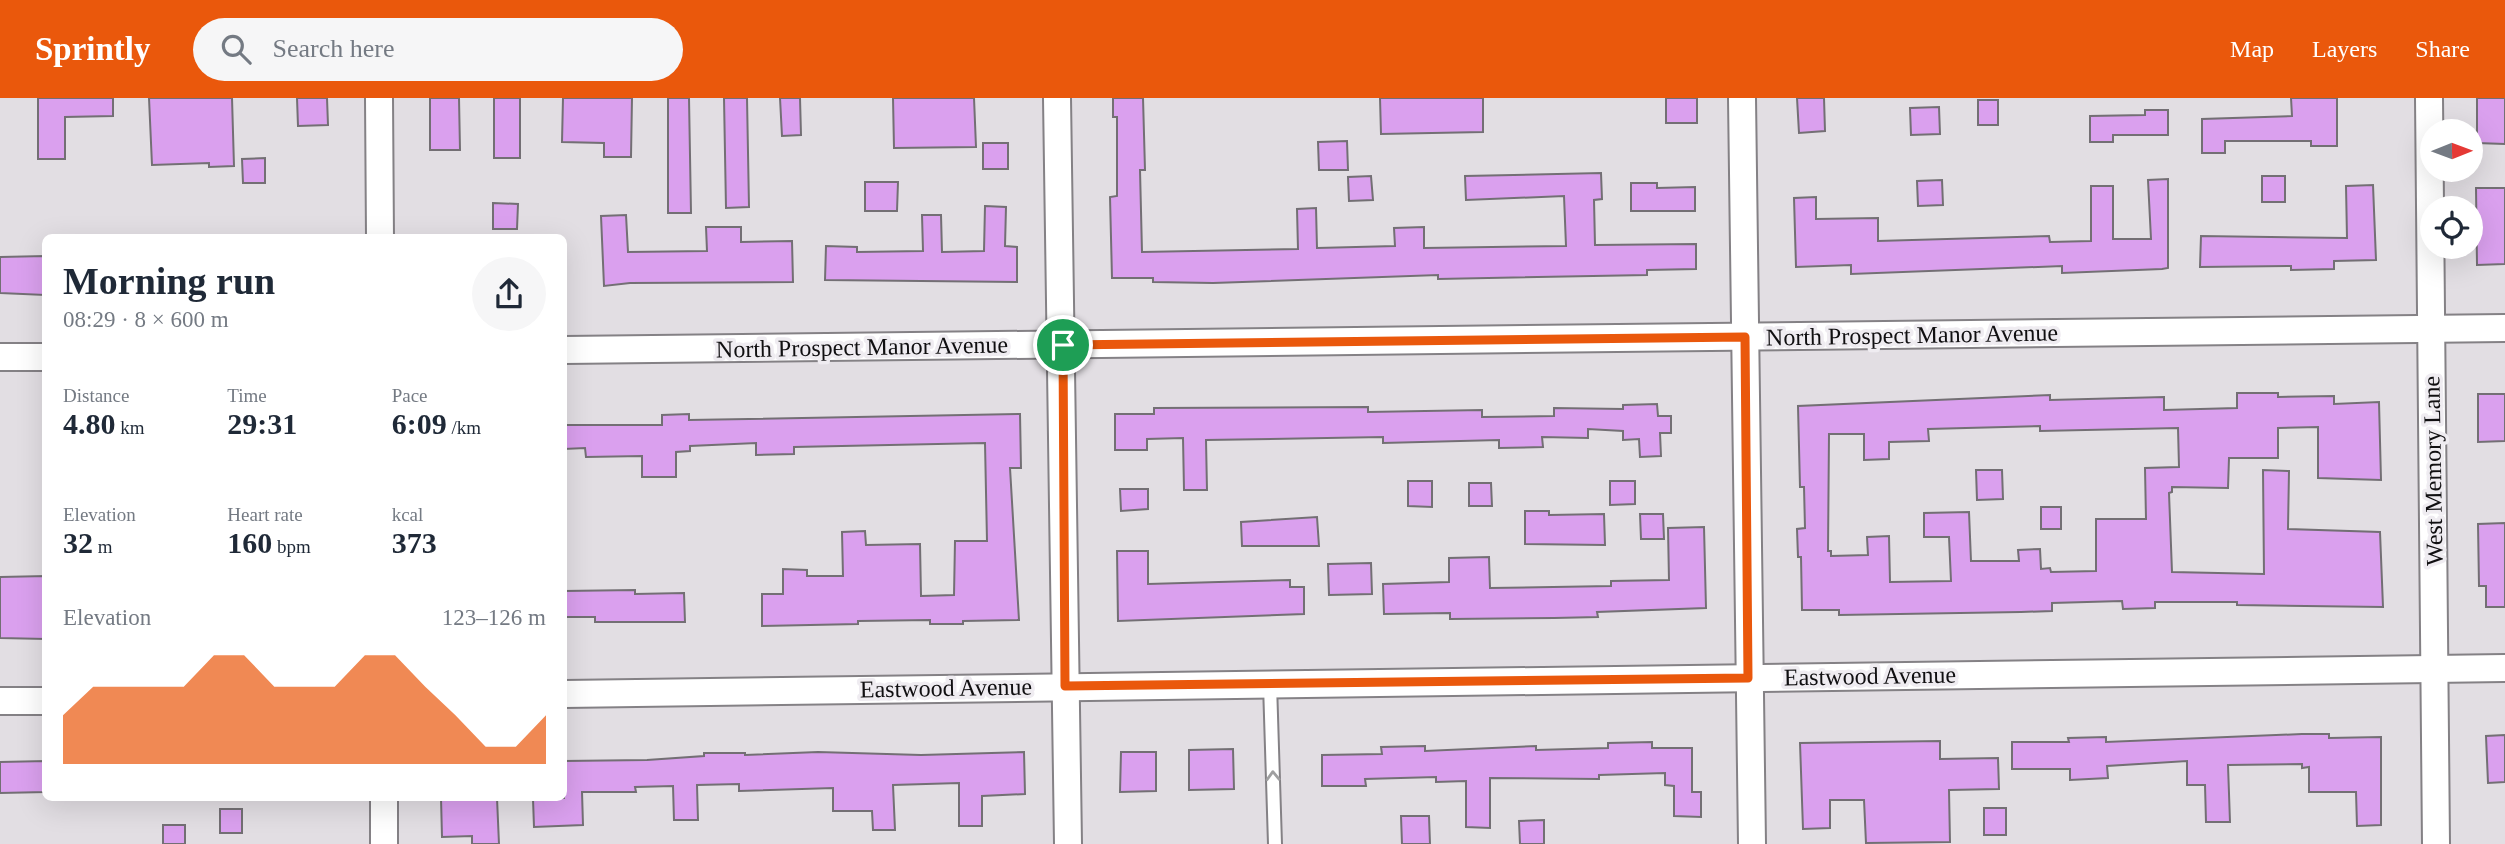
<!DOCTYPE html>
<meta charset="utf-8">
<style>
:root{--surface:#fff;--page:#f6f6f7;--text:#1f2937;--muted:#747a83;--accent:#ea580c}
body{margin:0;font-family:"Times New Roman",serif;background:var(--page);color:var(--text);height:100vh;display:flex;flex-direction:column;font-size:26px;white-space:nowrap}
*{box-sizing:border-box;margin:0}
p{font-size:23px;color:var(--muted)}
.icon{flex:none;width:38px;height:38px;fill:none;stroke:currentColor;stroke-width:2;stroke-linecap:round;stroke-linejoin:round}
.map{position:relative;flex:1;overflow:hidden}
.side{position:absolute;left:42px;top:136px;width:525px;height:567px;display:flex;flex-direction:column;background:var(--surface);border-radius:10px;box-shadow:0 7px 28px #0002}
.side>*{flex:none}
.needle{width:46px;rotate:89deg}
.tools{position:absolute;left:2420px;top:21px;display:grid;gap:14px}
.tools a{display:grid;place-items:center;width:63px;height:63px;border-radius:50%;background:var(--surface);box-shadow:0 7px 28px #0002;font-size:35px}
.pin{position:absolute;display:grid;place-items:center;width:60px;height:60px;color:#fff;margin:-30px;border:4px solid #fff;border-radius:50%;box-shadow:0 2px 7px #0007}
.round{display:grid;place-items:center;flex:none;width:74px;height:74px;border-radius:37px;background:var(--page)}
.overview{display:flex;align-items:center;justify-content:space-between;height:119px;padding:0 21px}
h1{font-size:38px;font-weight:700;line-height:52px}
.figures{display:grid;grid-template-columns:repeat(3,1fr);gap:10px;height:119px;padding:7px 21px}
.figures div{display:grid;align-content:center}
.figures b{font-size:30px;font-weight:700}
.figures small{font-size:19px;font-weight:400}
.figures p{font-size:19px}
.chart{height:196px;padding:14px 21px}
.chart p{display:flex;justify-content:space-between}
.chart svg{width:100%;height:126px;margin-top:7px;fill:var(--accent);opacity:.7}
header{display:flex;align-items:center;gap:42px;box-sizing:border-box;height:98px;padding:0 35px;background:var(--accent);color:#fff}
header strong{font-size:33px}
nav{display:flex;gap:38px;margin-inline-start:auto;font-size:24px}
.search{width:490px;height:63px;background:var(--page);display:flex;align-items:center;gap:18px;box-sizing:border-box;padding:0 24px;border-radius:38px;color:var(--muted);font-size:26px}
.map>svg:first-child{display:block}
.building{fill:#daa0ee;stroke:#736f74;stroke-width:2;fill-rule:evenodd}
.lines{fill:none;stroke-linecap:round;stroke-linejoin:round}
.lane-casing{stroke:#848185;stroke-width:16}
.street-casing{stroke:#848185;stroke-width:30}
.lane{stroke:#fff;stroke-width:12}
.street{stroke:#fff;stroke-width:26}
.oneway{stroke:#9f9fa0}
.route-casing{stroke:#fff;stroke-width:14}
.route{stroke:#ea580c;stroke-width:9}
.labels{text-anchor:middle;stroke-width:7;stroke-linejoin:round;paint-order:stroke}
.street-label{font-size:24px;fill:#100f11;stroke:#efecf1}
</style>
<header>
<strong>Sprintly</strong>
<div class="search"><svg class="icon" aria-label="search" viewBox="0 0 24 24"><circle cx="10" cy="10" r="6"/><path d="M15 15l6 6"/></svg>Search here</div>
<nav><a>Map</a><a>Layers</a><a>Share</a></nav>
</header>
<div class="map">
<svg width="2505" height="746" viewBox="0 0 2505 746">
<rect width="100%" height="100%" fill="#e2dee3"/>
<g class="building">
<polygon points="38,0 113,0 113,18 65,19 65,61 38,61"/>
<polygon points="149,0 232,0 234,68 209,69 209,65 152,67"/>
<polygon points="297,0 327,0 328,27 298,28"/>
<polygon points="430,0 459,0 460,52 430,52"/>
<rect x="494" y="0" width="26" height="60"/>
<polygon points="563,0 632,0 631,59 604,59 604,45 562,44"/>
<polygon points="668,0 689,0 691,115 668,115"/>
<polygon points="724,0 747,0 749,109 726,110"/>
<polygon points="780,0 800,0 801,37 782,38"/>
<polygon points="893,0 974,0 976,49 894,50"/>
<polygon points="1113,0 1143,0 1145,72 1140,72 1142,154 1298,151 1297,111 1316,110 1317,150 1395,148 1394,130 1424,129 1424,150 1566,148 1564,98 1466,102 1465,78 1601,75 1602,101 1594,102 1595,147 1696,146 1696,171 1647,172 1647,177 1438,181 1438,177 1213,185 1153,184 1153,180 1112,180 1110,99 1117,98 1117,19 1113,19"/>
<polygon points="1380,0 1483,0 1483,34 1381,36"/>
<rect x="1666" y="0" width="31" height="25"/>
<polygon points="1797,0 1824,0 1825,33 1799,35"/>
<polygon points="2291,0 2337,0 2337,48 2311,48 2311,43 2225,43 2225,55 2202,55 2202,21 2292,18"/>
<polygon points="2477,0 2505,0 2505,46 2477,45"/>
<rect x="1978" y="2" width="20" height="25"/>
<polygon points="1939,9 1940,36 1911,37 1910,10"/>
<polygon points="2145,12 2168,12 2168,37 2113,37 2113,44 2090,44 2090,18 2145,17"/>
<polygon points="1347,43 1348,72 1319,72 1318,44"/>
<rect x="983" y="45" width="25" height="26"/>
<polygon points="265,60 265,85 243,85 242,61"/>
<polygon points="1371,78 1373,102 1349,103 1348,79"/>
<rect x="2262" y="78" width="23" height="26"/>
<polygon points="2168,81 2168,170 2162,171 2062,175 2062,168 1851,176 1851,167 1796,169 1794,100 1816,99 1816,121 1878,120 1878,143 2049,138 2050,144 2091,143 2091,88 2113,88 2113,141 2151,141 2148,82"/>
<polygon points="1942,82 1943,107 1918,108 1917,83"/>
<polygon points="865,84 898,84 897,113 865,113"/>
<polygon points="1631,85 1657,85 1657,90 1695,89 1695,113 1631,113"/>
<polygon points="2373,87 2376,162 2334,163 2334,171 2291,172 2291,168 2200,169 2201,138 2347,140 2346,88"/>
<polygon points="2476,90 2505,90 2505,166 2477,167"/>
<polygon points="493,105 518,106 517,131 493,131"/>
<polygon points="985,108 1006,109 1005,148 1017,149 1017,184 825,182 826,148 857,149 857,154 923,153 922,117 941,117 942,154 984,153"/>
<polygon points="626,117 628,154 707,153 706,129 741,129 741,144 792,143 793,184 630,185 604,188 601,118"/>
<polygon points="45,158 45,197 0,195 0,159"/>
<path d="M2237 295H2278V299L2334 298V306L2379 304 2381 382 2318 380V329L2278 330V360H2229L2228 390 2172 389V394L2169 395 2172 474 2264 476 2263 372 2289 373 2288 431 2380 434 2383 509 2237 507V504H2155V510L2123 511 2122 503 2052 505V513L2021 514 1839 517V512H1802L1801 459H1798L1797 431 1805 430 1804 389H1800L1798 308 2050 297V302L2164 299V312L2237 310ZM2040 328V333L2178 330 2179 369 2145 370 2146 421H2096V473L2051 474 2050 470 2041 471 2040 451 2018 452 2019 463H1971L1969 414 1924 415V439H1949L1951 483 1890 484 1889 438 1867 439 1868 457 1831 458V453H1828L1829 336H1864V362L1889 361V344L1929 343 1928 331Z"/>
<polygon points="2478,296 2505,296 2505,343 2478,344"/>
<polygon points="1657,306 1658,318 1671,318 1671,335 1660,335 1661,358 1640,359 1639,341 1623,342 1623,333 1588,331 1588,340 1542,339 1543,349 1499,350 1499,342 1383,345 1383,339 1206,342 1207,392 1184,392 1183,340 1147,341 1147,352 1115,352 1115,316 1154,316 1154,310 1368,309 1368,314 1482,312 1482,319 1554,318 1554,310 1623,311 1623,307"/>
<polygon points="689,316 689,322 1020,316 1021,370 1010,370 1019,522 963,523 963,526 930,526 930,522 858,523 858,526 762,528 762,496 783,496 783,471 807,472 807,478 843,478 842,434 865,433 866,447 920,446 921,498 954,497 955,443 987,443 985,345 794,349 794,356 756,357 756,345 690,348 690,353 676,354 676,379 642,379 642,358 586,359 585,350 564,351 564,327 662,327 662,317"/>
<polygon points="1976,372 2002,372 2003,401 1977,402"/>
<polygon points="1408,383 1432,383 1432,409 1408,408"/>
<polygon points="1610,383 1635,383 1635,406 1610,407"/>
<polygon points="1469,385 1491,385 1492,408 1469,408"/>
<polygon points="1120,391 1148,391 1148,411 1121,413"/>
<rect x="2041" y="409" width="20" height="22"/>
<polygon points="1525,413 1549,413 1549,417 1604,416 1605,447 1525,446"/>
<polygon points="1640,416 1663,416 1664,441 1641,441"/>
<polygon points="1317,419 1319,448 1242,448 1241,424"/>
<polygon points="2505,425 2505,509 2486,509 2486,488 2479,488 2478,426"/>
<polygon points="1704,429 1706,510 1597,514 1598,519 1554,520 1450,521 1450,515 1384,516 1383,486 1449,484 1449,460 1489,459 1490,490 1611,488 1611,483 1669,482 1668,430"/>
<polygon points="1117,453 1148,453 1148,486 1290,482 1290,489 1304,489 1304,516 1118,523"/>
<polygon points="1371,465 1372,496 1329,497 1328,466"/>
<polygon points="46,478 46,541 0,540 0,479"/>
<polygon points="635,492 635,496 684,495 685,524 595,524 595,519 564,519 564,493"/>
<polygon points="2302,636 2329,636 2329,640 2381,639 2381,727 2357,728 2356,694 2309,694 2309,669 2302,670 2302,666 2228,667 2230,724 2206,724 2205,687 2187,687 2187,663 2107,668 2108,680 2070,682 2070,671 2012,671 2012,644 2069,644 2068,640 2106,639 2106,644"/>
<polygon points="2505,637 2505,684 2488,685 2486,638"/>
<polygon points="1940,643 1940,661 1998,660 1999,691 1949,692 1950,744 1866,745 1864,702 1830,702 1830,730 1803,731 1800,645"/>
<polygon points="1652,644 1652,650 1692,650 1692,694 1701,694 1701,719 1674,718 1674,688 1665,687 1665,675 1599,677 1599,681 1490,680 1490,730 1466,729 1466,683 1436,684 1436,679 1365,681 1366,688 1322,688 1322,657 1382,656 1381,649 1425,648 1425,653 1536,648 1536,652 1608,650 1608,645"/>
<polygon points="1233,651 1234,691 1189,692 1189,652"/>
<polygon points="818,654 921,657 1024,654 1025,696 982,698 982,728 959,728 959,685 893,687 895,732 873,732 872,713 833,713 833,690 739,693 739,686 697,687 698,722 674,722 673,688 635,689 636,694 582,694 583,727 534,729 533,701 564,700 564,663 647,662 704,658 704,655 745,655 745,657"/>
<polygon points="1121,654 1156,654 1156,693 1120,694"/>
<polygon points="46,663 46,694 0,695 0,664"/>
<polygon points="441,700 497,700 499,746 472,746 472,738 442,739"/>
<rect x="1984" y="710" width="22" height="27"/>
<rect x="220" y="711" width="22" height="24"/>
<polygon points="1401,718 1429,718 1430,746 1402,746"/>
<polygon points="1544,722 1544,746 1520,746 1519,723"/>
<rect x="163" y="727" width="22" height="19"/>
</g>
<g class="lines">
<defs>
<polyline id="lane" points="1270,586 1275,746"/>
<g id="street">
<polyline points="379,0 380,140"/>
<polyline points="1057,0 1068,746"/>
<polyline points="1742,0 1752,746"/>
<polyline points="2429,0 2436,746"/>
<polyline points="564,252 2505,230"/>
<polyline points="0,259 46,259"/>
<polyline points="564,596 2505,570"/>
<polyline points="0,603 46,603"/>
<polyline points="384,746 384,700"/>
</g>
</defs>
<use href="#lane" class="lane-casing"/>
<use href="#street" class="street-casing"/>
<use href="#lane" class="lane"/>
<use href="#street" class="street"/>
</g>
<defs><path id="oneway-chevron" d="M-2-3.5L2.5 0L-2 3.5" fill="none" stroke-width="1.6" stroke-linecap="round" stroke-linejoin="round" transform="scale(1.75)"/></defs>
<use class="oneway" href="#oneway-chevron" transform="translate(1273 678) rotate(-92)"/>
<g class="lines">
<defs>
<polygon id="route" points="1745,239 1748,580 1065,588 1063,247"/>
</defs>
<use href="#route" class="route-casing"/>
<use href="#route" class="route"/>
</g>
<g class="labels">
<g class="street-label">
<text transform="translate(1912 237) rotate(-1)" y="8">North Prospect Manor Avenue</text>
<text transform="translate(862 249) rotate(-1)" y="8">North Prospect Manor Avenue</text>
<text transform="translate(2433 373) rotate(-91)" y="8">West Memory Lane</text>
<text transform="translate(1870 578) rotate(-1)" y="8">Eastwood Avenue</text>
<text transform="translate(946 590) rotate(-1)" y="8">Eastwood Avenue</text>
</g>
</g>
</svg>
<div class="tools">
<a><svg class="needle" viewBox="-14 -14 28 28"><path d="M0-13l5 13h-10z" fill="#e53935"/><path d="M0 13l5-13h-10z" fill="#747a83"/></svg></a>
<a><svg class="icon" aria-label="locate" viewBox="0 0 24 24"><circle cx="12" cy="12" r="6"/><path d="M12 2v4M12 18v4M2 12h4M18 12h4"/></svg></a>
</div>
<div class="pin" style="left:1063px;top:247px;background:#1e9e55"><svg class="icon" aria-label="arrive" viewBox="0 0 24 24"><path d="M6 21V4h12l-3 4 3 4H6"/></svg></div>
<section class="side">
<div class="overview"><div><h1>Morning run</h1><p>08:29 · 8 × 600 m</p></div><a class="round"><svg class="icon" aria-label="share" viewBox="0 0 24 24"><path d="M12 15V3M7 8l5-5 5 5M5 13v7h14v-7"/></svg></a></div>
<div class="figures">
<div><p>Distance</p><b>4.80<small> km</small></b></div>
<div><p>Time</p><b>29:31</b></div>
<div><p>Pace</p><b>6:09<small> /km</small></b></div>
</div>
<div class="figures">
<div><p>Elevation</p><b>32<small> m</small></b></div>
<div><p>Heart rate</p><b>160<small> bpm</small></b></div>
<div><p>kcal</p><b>373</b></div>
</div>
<div class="chart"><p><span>Elevation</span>123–126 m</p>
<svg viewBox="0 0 160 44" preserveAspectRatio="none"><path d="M0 44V27L10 17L20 17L30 17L40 17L50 6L60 6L70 17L80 17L90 17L100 6L110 6L120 17L130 27L140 38L150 38L160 27V44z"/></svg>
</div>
</section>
</div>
